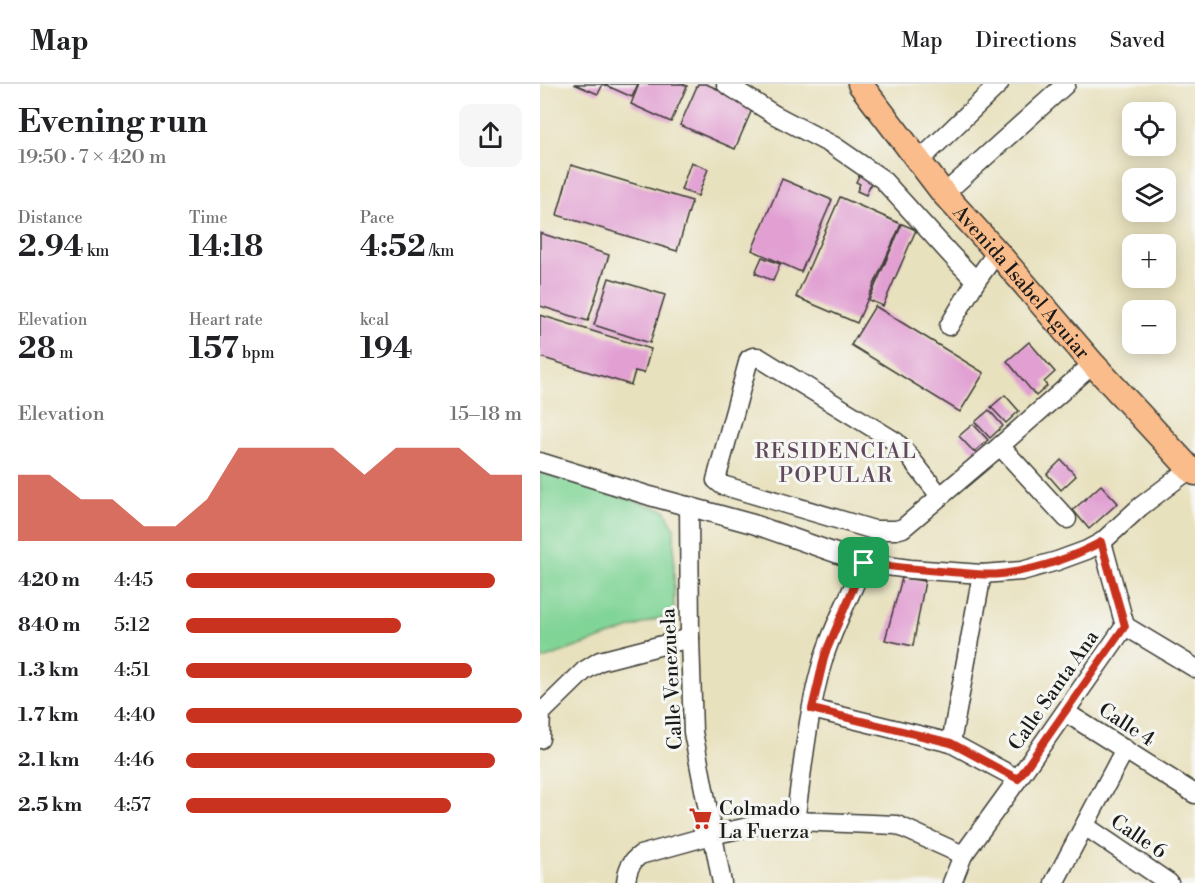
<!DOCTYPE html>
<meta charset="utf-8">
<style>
:root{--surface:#fff;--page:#f6f6f6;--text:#202124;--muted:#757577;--line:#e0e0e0;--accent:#c8321e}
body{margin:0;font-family:"Libre Bodoni",serif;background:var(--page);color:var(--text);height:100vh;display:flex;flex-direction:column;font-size:22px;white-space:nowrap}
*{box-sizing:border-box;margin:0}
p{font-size:20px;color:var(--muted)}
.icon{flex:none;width:33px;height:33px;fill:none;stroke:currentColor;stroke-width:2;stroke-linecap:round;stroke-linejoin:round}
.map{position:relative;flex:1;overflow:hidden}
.side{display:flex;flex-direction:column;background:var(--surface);width:540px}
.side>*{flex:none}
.tools{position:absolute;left:582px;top:18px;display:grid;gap:12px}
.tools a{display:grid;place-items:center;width:54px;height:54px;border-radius:12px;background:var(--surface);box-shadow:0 3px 15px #0003;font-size:30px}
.pin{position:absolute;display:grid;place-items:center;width:51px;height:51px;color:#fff;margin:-26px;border-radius:12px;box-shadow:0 3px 9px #0006}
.round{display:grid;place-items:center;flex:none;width:63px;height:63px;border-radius:12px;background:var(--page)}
.overview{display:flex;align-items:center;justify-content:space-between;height:102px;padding:0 18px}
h1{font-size:33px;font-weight:700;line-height:45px}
.figures{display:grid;grid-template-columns:repeat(3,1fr);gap:9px;height:102px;padding:6px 18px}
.figures div{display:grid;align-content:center}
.figures b{font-size:30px;font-weight:700}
.figures small{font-size:16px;font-weight:400}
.figures p{font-size:16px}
.chart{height:168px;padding:12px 18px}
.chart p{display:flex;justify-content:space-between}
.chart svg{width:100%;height:108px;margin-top:6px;fill:var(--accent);opacity:.7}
ul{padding:0 18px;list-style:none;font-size:20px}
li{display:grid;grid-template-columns:96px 72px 1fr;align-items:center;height:45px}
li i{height:15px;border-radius:8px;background:var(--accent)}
header{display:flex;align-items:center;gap:36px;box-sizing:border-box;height:84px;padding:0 30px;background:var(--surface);border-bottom:2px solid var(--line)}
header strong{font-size:28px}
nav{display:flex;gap:33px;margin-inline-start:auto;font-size:21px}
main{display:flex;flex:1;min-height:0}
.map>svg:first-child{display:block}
.green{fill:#80d496;stroke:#4e7859;stroke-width:1.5}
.building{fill:#e19fd2}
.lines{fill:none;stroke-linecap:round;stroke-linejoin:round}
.minor-casing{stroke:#3b3a34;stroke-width:21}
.major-casing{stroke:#3b3a34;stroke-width:27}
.minor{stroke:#fff;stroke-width:18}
.major{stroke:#f9bc8a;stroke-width:24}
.route-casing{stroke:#fff;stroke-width:12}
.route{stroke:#c8321e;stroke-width:8}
.labels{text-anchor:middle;stroke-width:6;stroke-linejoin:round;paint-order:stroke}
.street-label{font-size:20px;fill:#1c1c1c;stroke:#f6f6f2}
.poi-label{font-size:20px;fill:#1c1c1c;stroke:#f6f6f2;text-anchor:start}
.neighbourhood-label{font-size:21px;letter-spacing:1.5px;fill:#614a5c;stroke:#f6f6f2}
</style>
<header>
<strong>Map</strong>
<nav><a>Map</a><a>Directions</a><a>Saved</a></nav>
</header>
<main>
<section class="side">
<div class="overview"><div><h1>Evening run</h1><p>19:50 · 7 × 420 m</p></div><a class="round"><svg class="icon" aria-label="share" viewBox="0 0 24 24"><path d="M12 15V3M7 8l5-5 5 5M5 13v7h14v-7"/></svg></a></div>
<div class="figures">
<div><p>Distance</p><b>2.94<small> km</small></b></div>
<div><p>Time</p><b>14:18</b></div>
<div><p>Pace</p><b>4:52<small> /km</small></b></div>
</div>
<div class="figures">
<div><p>Elevation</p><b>28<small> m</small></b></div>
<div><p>Heart rate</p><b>157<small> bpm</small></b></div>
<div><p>kcal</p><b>194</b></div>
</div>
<div class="chart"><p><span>Elevation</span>15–18 m</p>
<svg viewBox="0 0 160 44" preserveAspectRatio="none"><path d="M0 44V17L10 17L20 27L30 27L40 38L50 38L60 27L70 6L80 6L90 6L100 6L110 17L120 6L130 6L140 6L150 17L160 17V44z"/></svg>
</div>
<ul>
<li><b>420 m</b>4:45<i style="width:92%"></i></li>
<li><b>840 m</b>5:12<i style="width:64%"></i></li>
<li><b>1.3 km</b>4:51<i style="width:85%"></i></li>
<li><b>1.7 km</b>4:40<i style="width:100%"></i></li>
<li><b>2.1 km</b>4:46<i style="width:92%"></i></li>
<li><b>2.5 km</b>4:57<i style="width:79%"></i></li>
</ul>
</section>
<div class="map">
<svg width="655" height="799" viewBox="0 0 655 799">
<rect width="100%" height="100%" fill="#f6f6f2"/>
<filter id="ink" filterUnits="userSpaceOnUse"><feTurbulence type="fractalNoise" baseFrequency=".0167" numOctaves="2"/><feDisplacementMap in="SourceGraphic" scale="12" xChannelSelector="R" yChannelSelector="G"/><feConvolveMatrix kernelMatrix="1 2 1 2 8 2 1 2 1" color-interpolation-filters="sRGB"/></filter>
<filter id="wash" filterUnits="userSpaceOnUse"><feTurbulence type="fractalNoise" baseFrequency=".008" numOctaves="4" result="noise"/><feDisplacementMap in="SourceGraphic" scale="24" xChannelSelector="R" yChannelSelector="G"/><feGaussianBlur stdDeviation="1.35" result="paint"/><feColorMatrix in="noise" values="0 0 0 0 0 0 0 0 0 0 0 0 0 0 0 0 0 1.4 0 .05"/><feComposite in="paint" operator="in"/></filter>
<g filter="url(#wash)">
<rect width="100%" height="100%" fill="#e8e1be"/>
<polygon class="green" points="0,388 125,426 134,444 134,529 0,576"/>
<g id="blocks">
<g class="building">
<polygon points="34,0 63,0 58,10"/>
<polygon points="63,0 98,0 92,13"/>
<polygon points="99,0 143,0 147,2 131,38 91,20"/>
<polygon points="158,0 166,0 214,21 195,65 140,41"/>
<polygon points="151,78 168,85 158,112 141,106"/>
<polygon points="31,81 152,117 137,167 17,131"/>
<polygon points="320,90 332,96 326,111 317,107 320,100 316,98"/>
<polygon points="242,95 292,116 261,188 212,166"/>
<polygon points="300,113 361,140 317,239 256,213"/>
<polygon points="362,140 376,146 343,222 329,216"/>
<polygon points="0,149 69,171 48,237 0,222"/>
<polygon points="222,173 240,180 233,197 215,189"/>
<polygon points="69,194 125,211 110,259 54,241"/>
<polygon points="335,222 444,289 420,328 311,261"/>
<polygon points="0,231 111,265 104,289 95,287 91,301 0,273"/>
<polygon points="489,258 515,288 504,298 507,302 496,312 467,277"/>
<polygon points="465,311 479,327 466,339 451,323"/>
<polygon points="449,326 463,342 450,354 435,338"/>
<polygon points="433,340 448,356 434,368 419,352"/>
<polygon points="521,376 536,392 521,406 507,390"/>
<polygon points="561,401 578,419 549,445 533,426"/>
<polygon points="362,494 385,497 373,562 345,556"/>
</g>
</g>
</g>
<g filter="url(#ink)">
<use href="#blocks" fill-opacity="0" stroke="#3b3a34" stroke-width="1.5"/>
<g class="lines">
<defs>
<g id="minor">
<polyline points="186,0 235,31 294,62 342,95 411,171 436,197"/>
<polyline points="378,78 459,0"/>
<polyline points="404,110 526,0"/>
<polyline points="409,242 436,197 457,168"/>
<polyline points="460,362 527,435"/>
<polyline points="0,378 110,412 213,440 324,479 370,485 442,490 482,487 517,477 547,466 562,458 600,423 650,385 655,383"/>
<polyline points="400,412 364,366 356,358 218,273 213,273 209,275 176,396 182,401 334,446 356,446 363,444 460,362 553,280"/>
<polyline points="149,422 150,554 153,648 182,799"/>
<polyline points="562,458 585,542"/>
<polyline points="585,542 655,584"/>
<polyline points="272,625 411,659 478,695"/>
<polyline points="525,628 655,710"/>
<polyline points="0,655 1,629 44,587 60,577 150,554"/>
<polyline points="411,659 442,490"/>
<path d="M255 737C263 682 268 625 284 573 294 541 311 510 324 479"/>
<polyline points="545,742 629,799"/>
<path d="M86 799C87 787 90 778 100 771L172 751 235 737H255L357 741 423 771"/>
<polyline points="412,799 423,771 478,695 585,542"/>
<polyline points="514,799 585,665"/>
</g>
<g id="major">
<path id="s1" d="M320 0 404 110 457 168 553 280 650 385 655 389"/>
</g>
</defs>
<use href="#minor" class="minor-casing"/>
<use href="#major" class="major-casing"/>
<use href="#minor" class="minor"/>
<use href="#major" class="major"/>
</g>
</g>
<g class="lines" filter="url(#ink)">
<defs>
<path id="route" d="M561 458 585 542 478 695 411 659 272 625 285 570 324 479C353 483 382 486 411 488 428 489 444 492 461 490 496 486 531 474 561 458Z"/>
</defs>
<use href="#route" class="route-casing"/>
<use href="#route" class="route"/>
</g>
<defs>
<symbol id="supermarket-bare" viewBox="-9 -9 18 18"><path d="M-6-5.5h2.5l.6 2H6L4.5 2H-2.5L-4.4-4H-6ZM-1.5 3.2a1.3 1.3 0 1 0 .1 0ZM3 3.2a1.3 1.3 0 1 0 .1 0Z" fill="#c8321e" stroke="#f6f6f2" stroke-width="2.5" paint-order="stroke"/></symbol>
</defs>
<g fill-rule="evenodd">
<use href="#supermarket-bare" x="144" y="718" width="33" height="33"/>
</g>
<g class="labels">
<g class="street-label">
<text dy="7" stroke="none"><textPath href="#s1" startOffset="256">Avenida Isabel Aguiar</textPath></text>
<text transform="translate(131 595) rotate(-93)" y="7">Calle Venezuela</text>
<text transform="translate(513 606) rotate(-55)" y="7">Calle Santa Ana</text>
<text transform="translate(587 640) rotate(33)" y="7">Calle 4</text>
<text transform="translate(599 752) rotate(34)" y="7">Calle 6</text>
</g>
<g class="poi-label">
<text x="179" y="731">Colmado<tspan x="179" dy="23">La Fuerza</tspan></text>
</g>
<g class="neighbourhood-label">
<text x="296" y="374">RESIDENCIAL<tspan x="296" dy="24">POPULAR</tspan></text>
</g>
</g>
</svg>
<div class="tools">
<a><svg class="icon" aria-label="locate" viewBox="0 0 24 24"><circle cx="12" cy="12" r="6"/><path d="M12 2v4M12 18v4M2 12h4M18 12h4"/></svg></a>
<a><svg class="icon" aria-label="layers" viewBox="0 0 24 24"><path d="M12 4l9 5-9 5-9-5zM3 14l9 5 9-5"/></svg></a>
<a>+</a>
<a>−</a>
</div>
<div class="pin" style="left:324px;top:479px;background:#1e9e55"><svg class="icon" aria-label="arrive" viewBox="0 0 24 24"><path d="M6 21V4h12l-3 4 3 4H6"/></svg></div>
</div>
</main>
